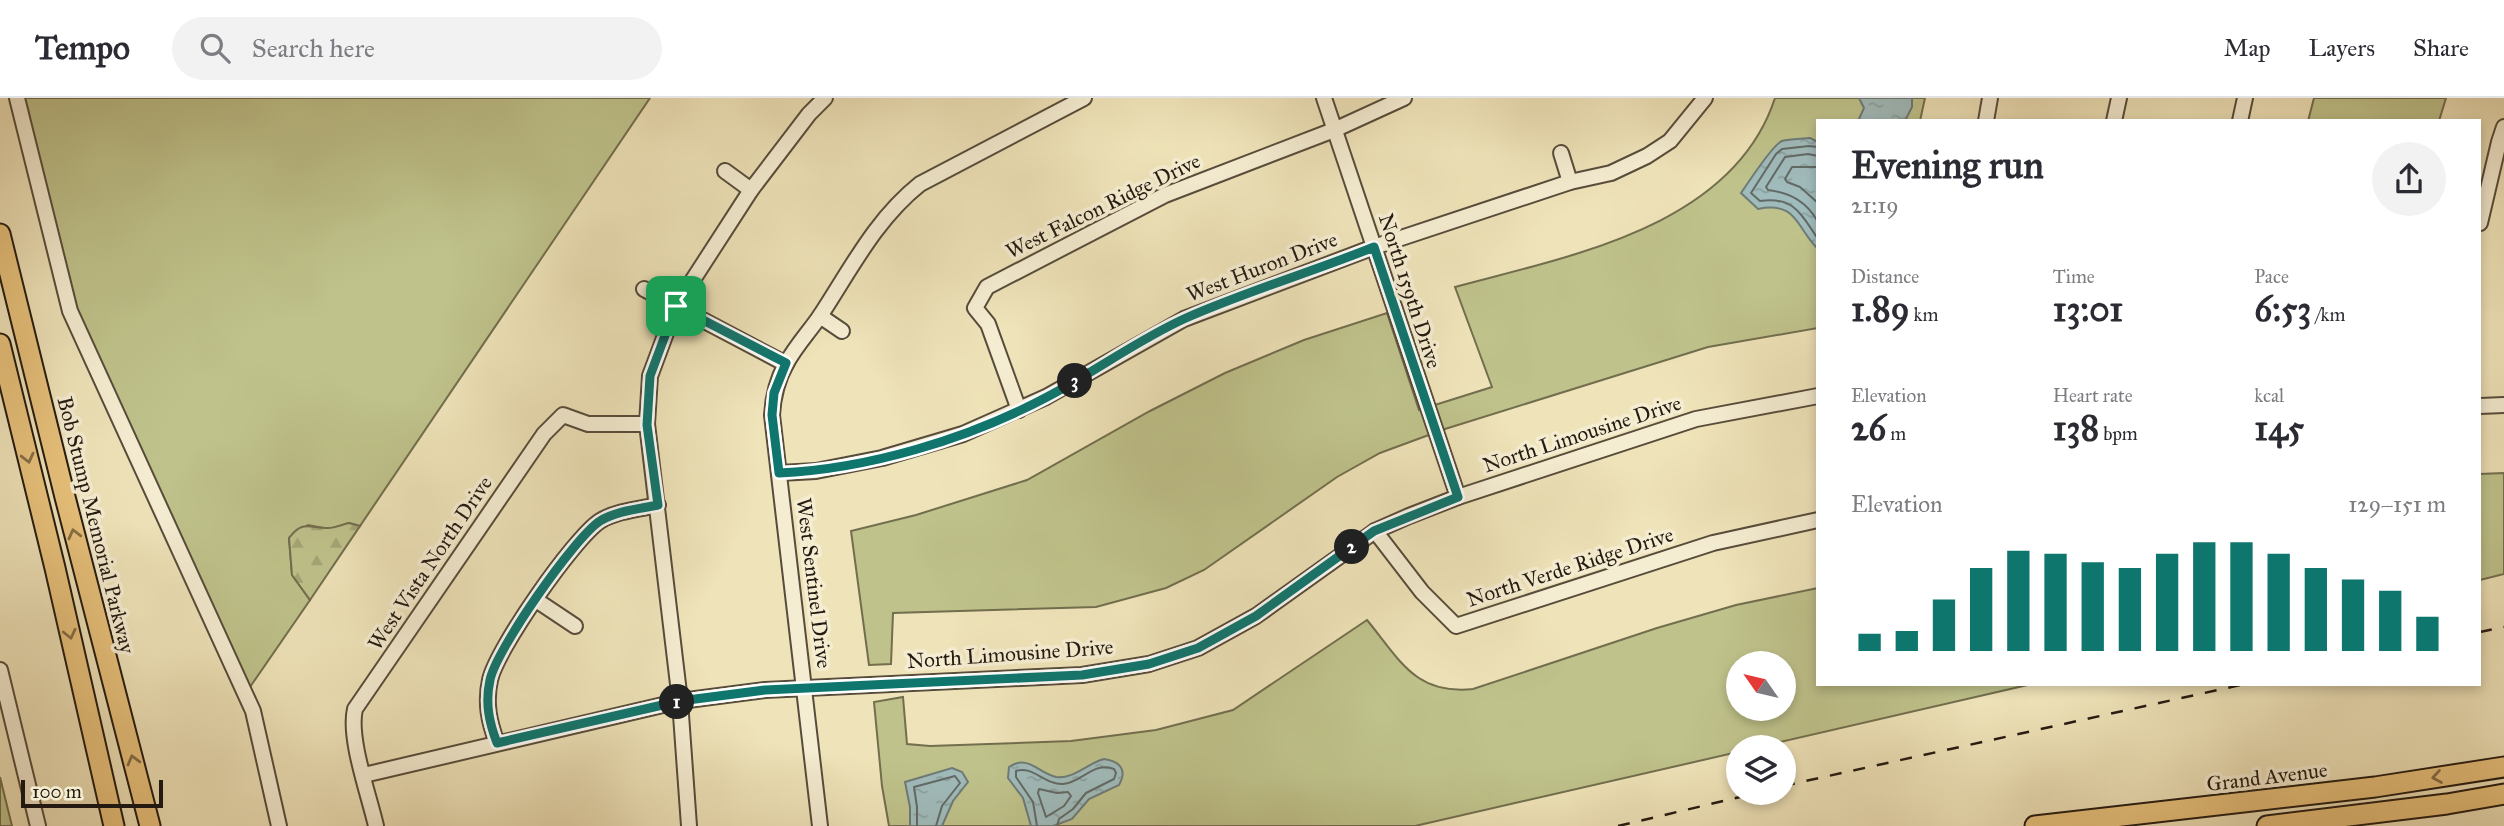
<!DOCTYPE html>
<meta charset="utf-8">
<style>
:root{--surface:#fff;--page:#f2f2f3;--text:#2b2b33;--muted:#7c7c81;--line:#e1e1e2;--accent:#0f766e}
body{margin:0;font-family:"IM FELL Great Primer",serif;background:var(--page);color:var(--text);height:100vh;display:flex;flex-direction:column;font-size:26px;white-space:nowrap}
*{box-sizing:border-box;margin:0}
p{font-size:23px;color:var(--muted)}
.icon{flex:none;width:38px;height:38px;fill:none;stroke:currentColor;stroke-width:2;stroke-linecap:round;stroke-linejoin:round}
.map{position:relative;flex:1;overflow:hidden}
.panel{position:absolute;left:1816px;top:21px;width:665px;height:567px;display:flex;flex-direction:column;background:var(--surface);border-radius:0px;box-shadow:0 4px 10px #0003}
.panel>*{flex:none}
.needle{width:46px;rotate:304deg}
.fabs{position:absolute;left:1726px;top:553px;display:grid;gap:14px}
.fabs a{display:grid;place-items:center;width:70px;height:70px;border-radius:50%;background:var(--surface);box-shadow:0 4px 10px #0003;font-size:35px}
.scale{position:absolute;left:21px;bottom:18px;width:142px;box-sizing:border-box;padding-left:7px;border:4px solid #241a11;border-top:0;font-size:19px;line-height:24px;white-space:nowrap;color:#241a11;-webkit-text-stroke:5px #f5edd2;paint-order:stroke}
.pin{position:absolute;display:grid;place-items:center;width:60px;height:60px;color:#fff;margin:-30px;border-radius:14px;box-shadow:0 4px 10px #0006}
.km{position:absolute;width:35px;height:35px;margin:-18px;border-radius:50%;background:#222;color:#fff;font-size:19px;line-height:35px;text-align:center}
.round{display:grid;place-items:center;flex:none;width:74px;height:74px;border-radius:37px;background:var(--page)}
.headline{display:flex;align-items:center;justify-content:space-between;height:119px;padding:0 35px}
h1{font-size:38px;font-weight:700;line-height:52px}
.stats{display:grid;grid-template-columns:repeat(3,1fr);gap:10px;height:119px;padding:7px 35px}
.stats div{display:grid;align-content:center}
.stats b{font-size:35px;font-weight:700}
.stats small{font-size:19px;font-weight:400}
.stats p{font-size:19px}
.chart{height:196px;padding:14px 35px}
.chart p{display:flex;justify-content:space-between}
.chart svg{width:100%;height:126px;margin-top:7px;stroke:var(--accent);stroke-width:6}
header{display:flex;align-items:center;gap:42px;box-sizing:border-box;height:98px;padding:0 35px;background:var(--surface);border-bottom:2px solid var(--line)}
header strong{font-size:33px}
nav{display:flex;gap:38px;margin-inline-start:auto;font-size:24px}
.search{width:490px;height:63px;background:var(--page);display:flex;align-items:center;gap:18px;box-sizing:border-box;padding:0 24px;border-radius:38px;color:var(--muted);font-size:26px}
.map>svg:first-child{display:block}
.green{fill:#bfc28b;stroke:#726e4e;stroke-width:2;fill-rule:evenodd}
.forest{fill:url(#forest-firs);stroke:#726e4e;stroke-width:2}
.water{fill:url(#water-ripples);stroke:#6e7b77;stroke-width:2}
.lines{fill:none;stroke-linecap:round;stroke-linejoin:round}
.shore{stroke:#626a66;stroke-width:2}
.minor-casing{stroke:#574c3b;stroke-width:18}
.highway-casing{stroke:#241a11;stroke-width:23}
.minor{stroke:#f5edd2;stroke-width:14}
.highway{stroke:#e8c27c;stroke-width:19}
.rail{stroke:#241a11;stroke-width:2.5;stroke-dasharray:12 12;stroke-linecap:butt}
.oneway{stroke:#866e46}
.route-casing{stroke:#fff;stroke-width:14}
.route{stroke:#0f766e;stroke-width:9}
.labels{text-anchor:middle;stroke-width:7;stroke-linejoin:round;paint-order:stroke}
.street-label{font-size:21px;fill:#241a11;stroke:#f5edd2}
</style>
<header>
<strong>Tempo</strong>
<div class="search"><svg class="icon" aria-label="search" viewBox="0 0 24 24"><circle cx="10" cy="10" r="6"/><path d="M15 15l6 6"/></svg>Search here</div>
<nav><a>Map</a><a>Layers</a><a>Share</a></nav>
</header>
<div class="map">
<svg width="2504" height="728" viewBox="0 0 2504 728">
<defs>
<pattern id="forest-firs" width="22" height="20" patternUnits="userSpaceOnUse" patternTransform="scale(1.75)"><rect width="22" height="20" fill="#bfc28b"/><path d="M5 1l3.5 6h-7zM16 11l3.5 6h-7z" fill="#a4a677"/></pattern>
<pattern id="water-ripples" width="26" height="14" patternUnits="userSpaceOnUse" patternTransform="scale(1.75)"><rect width="26" height="14" fill="#a0bbbb"/><path d="M2 4q2-2 4 0t4 0M15 11q2-2 4 0t4 0" fill="none" stroke="#8aa0a0"/></pattern>
</defs>
<rect width="100%" height="100%" fill="#efe3b9"/>
<filter id="stains"><feTurbulence type="fractalNoise" baseFrequency=".00286" numOctaves="4"/><feColorMatrix values="0 0 0 0 .2 0 0 0 0 .09 0 0 0 0 .02 0 0 0 .5 -.17"/></filter>
<radialGradient id="worn" r=".72"><stop offset=".6" stop-color="#630" stop-opacity="0"/><stop offset="1" stop-color="#630" stop-opacity=".3"/></radialGradient>
<g class="green">
<polygon points="20,0 650,0 360,428 349,425 329,431 308,427 289,440 292,477 310,502 250,589 74,210"/>
<path d="M1775 0H1925L1920 23H1818V230L1708 249 1445 331 1380 355 1337 379 1204 472 1166 490 1096 509 893 515 891 566 869 567 851 433 916 417 1027 382 1150 313 1225 275 1304 242 1387 215 1419 312 1492 289 1455 189C1569 158 1733 129 1775 0Z"/>
<polygon points="2314,0 2446,0 2439,23 2308,23"/>
<polygon points="2504,375 2504,476 2480,482 2480,376"/>
<path d="M1818 490V586H2032L1758 649H1738V654L1415 728H889L882 688 874 604 903 599 907 646 930 648 1071 643 1156 632 1233 612 1367 522C1400 562 1415 597 1473 591L1657 530 1736 507ZM1738 565H1783V611H1738Z"/>
<polygon points="0,679 12,728 0,728"/>
</g>
<path class="forest" d="M349 425 360 428 310 502 292 477 289 440C302 423 307 429 326 430 333 431 341 427 349 425Z"/>
<g class="water">
<polygon points="1859,0 1912,0 1912,9 1905,23 1858,23 1864,10"/>
<path d="M1810 40 1818 44V151C1796 130 1798 103 1758 111L1741 95C1748 85 1773 46 1782 43 1790 41 1801 41 1810 40Z"/>
<path d="M1104 661C1119 663 1128 671 1119 687L1089 701 1072 721 1053 728H1031L1023 700 1008 680 1009 669C1028 656 1038 675 1056 679 1072 682 1088 665 1104 661Z"/>
<polygon points="952,670 962,674 968,684 953,703 942,728 910,728 910,709 905,684"/>
</g>
<g class="lines">
<g class="shore">
<path d="M1818 49 1809 48 1782 51 1776 56 1751 95 1760 103C1794 98 1801 116 1818 141"/>
<path d="M1818 58 1808 56 1785 59 1766 89 1768 92C1791 95 1807 104 1818 124"/>
<polyline points="1818,69 1792,69 1785,81 1787,84 1800,89 1818,105"/>
<polygon points="1039,691 1057,695 1068,694 1071,698 1064,708 1046,719 1038,695"/>
<polyline points="917,728 917,709 914,689 955,678 960,685 942,708 936,728"/>
<path d="M1037 728 1033 704 1016 679V673C1032 667 1045 687 1063 686 1082 685 1093 663 1114 671L1116 675 1114 681 1086 695 1073 711 1059 721 1057 728"/>
</g>
<defs>
<g id="minor">
<polyline points="17,0 70,213 253,613 279,728"/>
<polyline points="1324,0 1458,399"/>
<polyline points="1986,23 1990,0"/>
<polyline points="2114,23 2119,0"/>
<polyline points="2240,23 2245,0"/>
<polyline points="1561,55 1570,84"/>
<polyline points="725,73 751,92"/>
<polyline points="2480,125 2499,44 2504,29"/>
<polyline points="644,191 786,266"/>
<polyline points="820,218 842,233"/>
<polyline points="2480,308 2504,307"/>
<polyline points="1019,312 988,226 975,210 987,189 1165,97 1334,32 1404,0"/>
<polyline points="779,375 816,373 882,360 963,336 1046,299 1184,221 1374,149 1570,84 1611,75 1647,58 1670,43 1705,0"/>
<polyline points="1375,433 1422,494 1456,528 1713,445 1818,422"/>
<polyline points="536,502 575,528"/>
<polyline points="0,572 38,728"/>
<path d="M497 645C489 624 485 605 490 582 496 552 574 440 600 423 616 413 639 411 658 407"/>
<polyline points="364,677 680,603 765,592 1082,577 1149,566 1198,550 1256,518 1375,433 1409,418 1458,399 1696,321 1818,298"/>
<path d="M376 728C369 697 348 640 355 611L544 336 563 317 588 326H647"/>
<polyline points="689,728 680,603 647,326 650,278 676,208 751,92 809,16 825,0"/>
<path d="M820 728 772 317C773 299 777 282 786 266 795 249 809 234 820 218 851 171 875 122 920 86L1084 0"/>
</g>
<g id="highway">
<polyline points="0,136 65,399 150,728"/>
<polyline points="0,246 55,470 114,728"/>
<polyline points="2035,728 2375,689 2504,669"/>
<polyline points="2267,728 2447,706 2504,696"/>
</g>
</defs>
<use href="#minor" class="minor-casing"/>
<use href="#highway" class="highway-casing"/>
<use href="#minor" class="minor"/>
<use href="#highway" class="highway"/>
<g class="rail">
<polyline points="2480,534 2504,529"/>
<polyline points="1783,688 2245,586"/>
<polyline points="1618,728 1757,695"/>
</g>
</g>
<defs><path id="oneway-chevron" d="M-2-3.5L2.5 0L-2 3.5" fill="none" stroke-width="1.6" stroke-linecap="round" stroke-linejoin="round" transform="scale(1.75)"/></defs>
<g class="oneway">
<use href="#oneway-chevron" transform="translate(28 360) rotate(76)"/>
<use href="#oneway-chevron" transform="translate(74 436) rotate(-104)"/>
<use href="#oneway-chevron" transform="translate(70 536) rotate(77)"/>
<use href="#oneway-chevron" transform="translate(133 662) rotate(-105)"/>
<use href="#oneway-chevron" transform="translate(2437 679) rotate(171)"/>
</g>
<g class="lines">
<defs>
<path id="route" d="M1374 149 1458 399 1374 433 1256 518 1198 550 1149 566 1082 577 765 592 680 603 497 645C489 624 485 605 490 582 496 552 574 440 600 423 616 413 639 411 658 407L647 327 650 278 676 208 786 265 774 295 772 317 779 375C868 371 968 341 1047 299 1093 275 1139 241 1186 220 1247 193 1312 174 1374 149Z"/>
</defs>
<use href="#route" class="route-casing"/>
<use href="#route" class="route"/>
</g>
<g class="labels">
<g class="street-label">
<text transform="translate(1103 108) rotate(-26)" y="7">West Falcon Ridge Drive</text>
<text transform="translate(1262 169) rotate(-21)" y="7">West Huron Drive</text>
<text transform="translate(1410 193) rotate(72)" y="7">North 159th Drive</text>
<text transform="translate(1582 336) rotate(-18)" y="7">North Limousine Drive</text>
<text transform="translate(96 427) rotate(76)" y="7">Bob Stump Memorial Parkway</text>
<text transform="translate(430 465) rotate(-56)" y="7">West Vista North Drive</text>
<text transform="translate(1570 469) rotate(-18)" y="7">North Verde Ridge Drive</text>
<text transform="translate(814 485) rotate(83)" y="7">West Sentinel Drive</text>
<text transform="translate(1010 556) rotate(-4)" y="7">North Limousine Drive</text>
<text transform="translate(2267 679) rotate(-7)" y="7">Grand Avenue</text>
</g>
</g>
<rect width="100%" height="100%" filter="url(#stains)"/>
<rect width="100%" height="100%" fill="url(#worn)"/>
</svg>
<div class="fabs">
<a><svg class="needle" viewBox="-14 -14 28 28"><path d="M0-13l5 13h-10z" fill="#e53935"/><path d="M0 13l5-13h-10z" fill="#7c7c81"/></svg></a>
<a><svg class="icon" aria-label="layers" viewBox="0 0 24 24"><path d="M12 4l9 5-9 5-9-5zM3 14l9 5 9-5"/></svg></a>
</div>
<div class="scale">100 m</div>
<div class="pin" style="left:676px;top:208px;background:#1e9e55"><svg class="icon" aria-label="arrive" viewBox="0 0 24 24"><path d="M6 21V4h12l-3 4 3 4H6"/></svg></div>
<b class="km" style="left:677px;top:604px">1</b>
<b class="km" style="left:1352px;top:449px">2</b>
<b class="km" style="left:1075px;top:283px">3</b>
<section class="panel">
<div class="headline"><div><h1>Evening run</h1><p>21:19</p></div><a class="round"><svg class="icon" aria-label="share" viewBox="0 0 24 24"><path d="M12 15V3M7 8l5-5 5 5M5 13v7h14v-7"/></svg></a></div>
<div class="stats">
<div><p>Distance</p><b>1.89<small> km</small></b></div>
<div><p>Time</p><b>13:01</b></div>
<div><p>Pace</p><b>6:53<small> /km</small></b></div>
</div>
<div class="stats">
<div><p>Elevation</p><b>26<small> m</small></b></div>
<div><p>Heart rate</p><b>138<small> bpm</small></b></div>
<div><p>kcal</p><b>145</b></div>
</div>
<div class="chart"><p><span>Elevation</span>129–151 m</p>
<svg viewBox="0 0 160 44" preserveAspectRatio="none"><path d="M5 44V38M15 44V37M25 44V26M35 44V15M45 44V9M55 44V10M65 44V13M75 44V15M85 44V10M95 44V6M105 44V6M115 44V10M125 44V15M135 44V19M145 44V23M155 44V32"/></svg>
</div>
</section>
</div>
